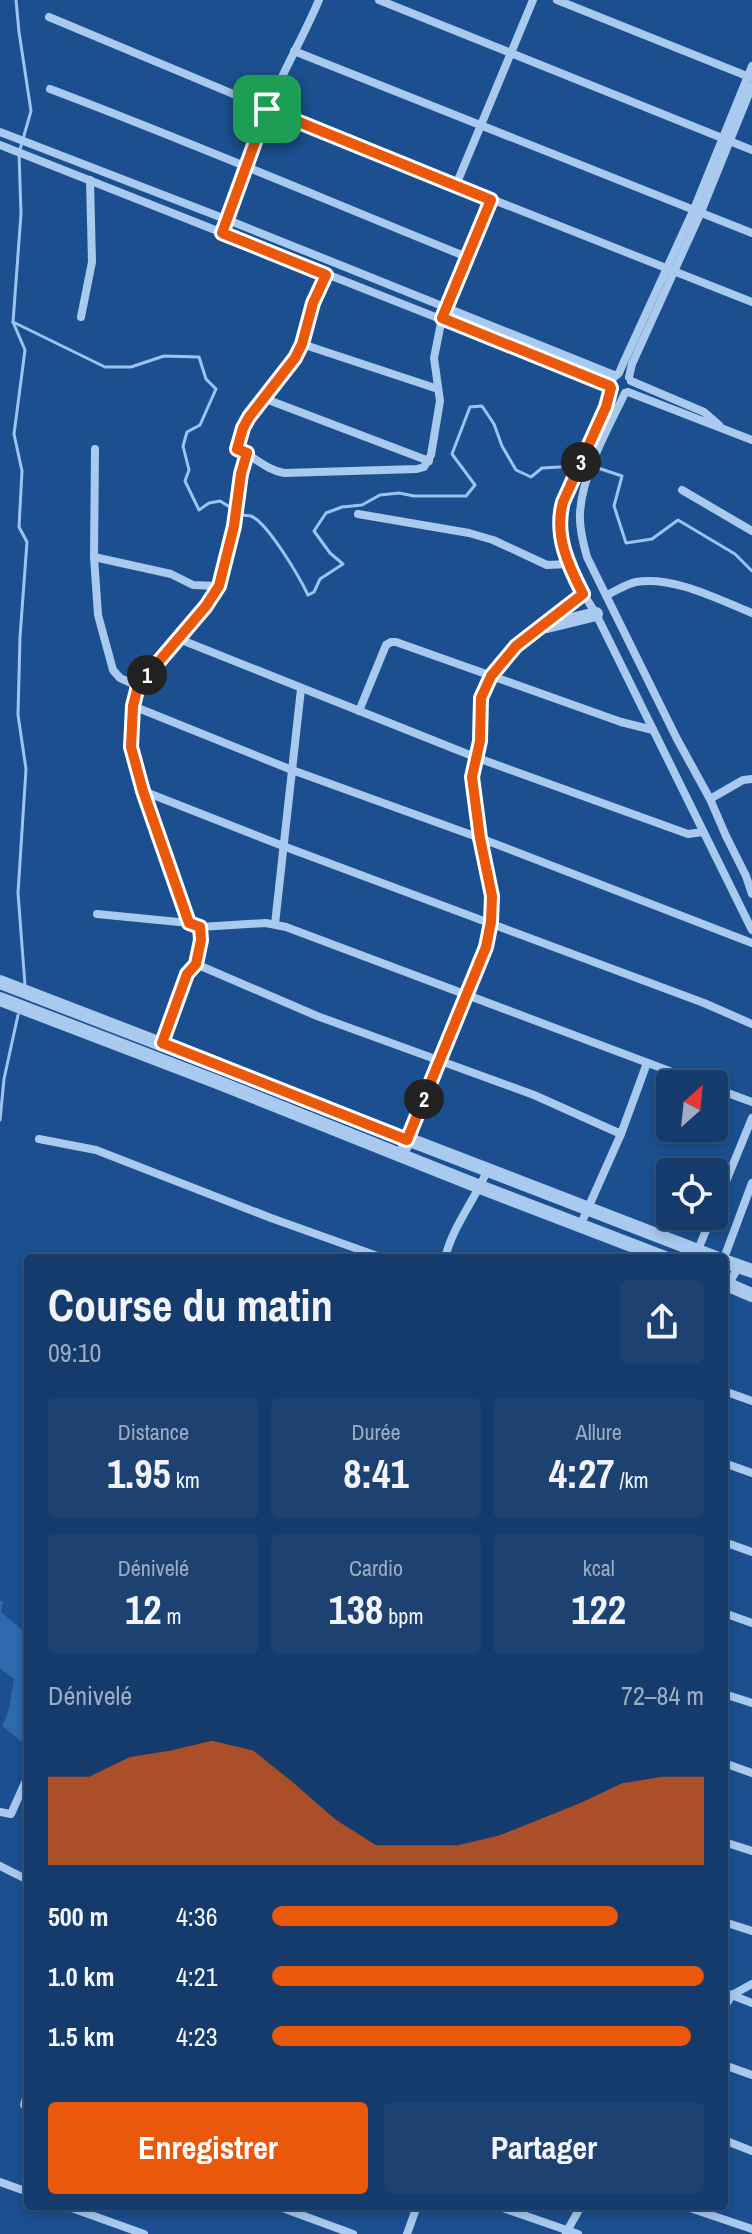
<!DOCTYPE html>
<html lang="fr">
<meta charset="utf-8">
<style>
:root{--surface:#143b6b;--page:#1d4271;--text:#f1f3f6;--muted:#9dadc1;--line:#33557e;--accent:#ea580c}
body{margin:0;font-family:"Archivo Narrow",sans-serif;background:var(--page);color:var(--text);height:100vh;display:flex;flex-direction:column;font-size:30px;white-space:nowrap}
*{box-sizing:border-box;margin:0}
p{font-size:26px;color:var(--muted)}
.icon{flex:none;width:44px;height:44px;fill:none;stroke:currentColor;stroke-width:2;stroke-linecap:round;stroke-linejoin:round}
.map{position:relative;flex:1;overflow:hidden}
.sheet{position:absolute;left:24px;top:1254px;width:704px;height:956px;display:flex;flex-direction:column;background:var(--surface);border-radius:8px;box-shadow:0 4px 12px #0003,0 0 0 2px var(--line)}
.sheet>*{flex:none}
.needle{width:52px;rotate:27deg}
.controls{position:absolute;left:656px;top:1070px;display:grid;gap:16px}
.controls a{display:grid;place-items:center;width:72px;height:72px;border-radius:8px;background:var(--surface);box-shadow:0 4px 12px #0003,0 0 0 2px var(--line);font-size:40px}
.pin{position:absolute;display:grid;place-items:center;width:68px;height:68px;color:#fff;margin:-34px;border-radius:16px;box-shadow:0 4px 12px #0006}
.km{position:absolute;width:40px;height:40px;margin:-20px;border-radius:50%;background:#222;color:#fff;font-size:22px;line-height:40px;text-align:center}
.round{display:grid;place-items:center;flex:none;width:84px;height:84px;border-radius:8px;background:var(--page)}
.overview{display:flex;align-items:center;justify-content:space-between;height:136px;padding:0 24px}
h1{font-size:44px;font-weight:700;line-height:60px}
.stats{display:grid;grid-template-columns:repeat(3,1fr);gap:12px;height:136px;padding:8px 24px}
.stats div{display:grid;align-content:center;border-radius:8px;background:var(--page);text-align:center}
.stats b{font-size:40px;font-weight:700}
.stats small{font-size:22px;font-weight:400}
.stats p{font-size:22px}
.chart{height:224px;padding:16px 24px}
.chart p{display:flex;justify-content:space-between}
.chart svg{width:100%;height:144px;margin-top:8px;fill:var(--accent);opacity:.7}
.cta{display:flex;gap:16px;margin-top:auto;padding:16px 24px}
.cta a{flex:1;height:92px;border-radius:8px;background:var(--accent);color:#fff;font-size:32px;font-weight:700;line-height:92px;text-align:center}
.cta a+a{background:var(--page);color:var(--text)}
ul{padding:0 24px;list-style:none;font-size:26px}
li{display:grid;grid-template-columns:128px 96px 1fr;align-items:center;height:60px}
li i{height:20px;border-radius:10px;background:var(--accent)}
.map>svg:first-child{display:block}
.green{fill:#2e69ad}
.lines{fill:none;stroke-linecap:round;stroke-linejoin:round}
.stream{stroke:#9cc4f0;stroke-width:3}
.minor{stroke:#a9c9ee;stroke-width:8}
.tertiary{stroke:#a9c9ee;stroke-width:14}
.route-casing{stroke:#fff;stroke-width:16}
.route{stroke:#ea580c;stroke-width:10}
</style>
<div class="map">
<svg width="752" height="2234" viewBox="0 0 752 2234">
<rect width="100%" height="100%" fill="#1b4f8f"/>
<polygon class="green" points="0,1601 3,1601 1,1612 27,1634 28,1735 26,1745 2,1726 9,1709 14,1679 0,1669"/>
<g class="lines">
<g class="stream">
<polyline points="16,0 19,32 31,111 19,153 21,214 13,322 25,350 14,434 22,471 19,527 27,542 20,637 18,715 26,769 18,893 25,985"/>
<polyline points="13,322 105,367 131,367 164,356 199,357 206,379 216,389 200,425 187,432 183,446 189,470 185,481 199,510 209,503 220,501 233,509"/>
<polyline points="595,467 622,476 614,506 626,543 652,539 678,520 735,554 752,571"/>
<path d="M238 514C242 516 247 515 251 516 268 523 300 578 308 595L314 592 320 579 343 564 330 553 314 531 326 513 342 507 362 505 380 495 399 493 414 496H466L475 485 452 454 470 407 482 406 494 424 502 446 516 470 531 477 542 468 560 467"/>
<polyline points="0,1120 4,1079 18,1015"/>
</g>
<g class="minor">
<polyline points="379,0 752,150"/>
<polyline points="557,0 752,78"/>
<polyline points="49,17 365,149 752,302"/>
<polyline points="294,51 752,233"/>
<path d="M752 66 694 209 622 366 619 373 611 380C611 410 576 472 563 502 552 542 575 581 596 614L752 930"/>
<path d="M50 89C191 142 328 201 467 257"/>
<polyline points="0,132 228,220 614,375"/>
<polyline points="0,145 610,386"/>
<polyline points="456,185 533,0"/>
<path d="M226 224C241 187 251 149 266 112 282 73 303 38 319 0"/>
<path d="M326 275C322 284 316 293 313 303 306 320 305 339 296 356 278 392 247 404 237 449 254 456 266 470 284 473L417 469 424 467 431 455 440 401 434 358 442 318 491 200"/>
<polyline points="81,317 92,262 90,180"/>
<polyline points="302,344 438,389"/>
<polyline points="629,377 632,364 701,212 752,86"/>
<polyline points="631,381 704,412 719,425"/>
<polyline points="628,392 752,440"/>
<path d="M625 393C608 428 582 474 580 513 579 528 583 543 587 557L677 739 710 799 726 836 746 876 752 894"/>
<polyline points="263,398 429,461"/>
<polyline points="95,449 94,557 98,615 113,670 120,678 138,686"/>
<polyline points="682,490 752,531"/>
<polyline points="358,514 469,533 493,540 547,565 568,564"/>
<polyline points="94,557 171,574 193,585 219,586"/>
<path d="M607 595C616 591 626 584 636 582 674 576 717 599 752 613"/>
<polyline points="179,639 475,757 688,834 703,832"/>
<polyline points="133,706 292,770 480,838 752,943"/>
<polyline points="359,711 386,645 391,642 396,642 621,722 653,730"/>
<polyline points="143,791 283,846 704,1003 752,1024"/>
<polyline points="710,799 743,780 752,779"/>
<polyline points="97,914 189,923"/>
<polyline points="275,924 301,689"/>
<polyline points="200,927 266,923 286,927 704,1084"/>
<polyline points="196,964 317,1016 534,1095 621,1134"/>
<polyline points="162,1043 187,974 196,964 200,952 200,927 189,923 143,791 131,747 133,706 138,686 143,680 206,606 219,586 234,526 241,474 247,453"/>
<polyline points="714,1088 752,1102"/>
<polyline points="39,1139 96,1150 271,1218 383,1258"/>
<polyline points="714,1211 752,1118"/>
<polyline points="580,1226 621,1134 647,1063"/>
<path d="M445 1258C453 1226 474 1201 487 1171"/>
<polyline points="691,1258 697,1252 712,1216"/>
<polyline points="724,1258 752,1183"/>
<polyline points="724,1292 739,1266"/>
<polyline points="724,1391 752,1401"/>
<polyline points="724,1463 752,1473"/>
<polyline points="724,1542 752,1552"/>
<polyline points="724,1613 752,1623"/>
<polyline points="724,1694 752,1703"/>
<polyline points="724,1763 752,1773"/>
<polyline points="0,1812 11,1814 28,1776"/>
<polyline points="724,1842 752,1851"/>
<polyline points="0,1866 28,1880"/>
<polyline points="724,1922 752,1931"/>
<polyline points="724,1992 752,2003"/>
<polyline points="724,2008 732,1995 752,1984"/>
<polyline points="724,2065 752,2075"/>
<polyline points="28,2091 24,2105 28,2108"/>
<polyline points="724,2140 752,2151"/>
<polyline points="0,2182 28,2192"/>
<polyline points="66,2206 144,2234"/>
<polyline points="277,2206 353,2234"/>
<polyline points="497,2206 578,2234"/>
<polyline points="684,2206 752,2229"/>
<polyline points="566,2233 581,2206"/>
<polyline points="407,2234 417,2206"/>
</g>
<g class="tertiary">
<polyline points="547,626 596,614"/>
<polyline points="0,982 716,1258"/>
<polyline points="0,999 217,1082 480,1187 665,1258"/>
<polyline points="405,1146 486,947 491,922 492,896 480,838 472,777 480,741 481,698 491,676 516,646 583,594"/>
<polyline points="724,1261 752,1271"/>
<polyline points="724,1283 752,1295"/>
</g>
</g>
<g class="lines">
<defs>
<path id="route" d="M267 109 491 200 442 318 610 386 611 388 606 407 563 502C554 535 568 565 583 594L516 646 491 676 481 698 480 741 472 777 480 838 492 896 491 922 486 947 407 1140 162 1043 187 974 196 964 201 940 200 927 189 923 143 791 131 747 133 706 138 686 206 606 219 586 234 526 241 474 247 453 237 449 243 428 249 417 295 358 302 344 313 303 326 275 222 233Z"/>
</defs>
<use href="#route" class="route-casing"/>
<use href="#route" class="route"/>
</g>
</svg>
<div class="controls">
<a><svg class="needle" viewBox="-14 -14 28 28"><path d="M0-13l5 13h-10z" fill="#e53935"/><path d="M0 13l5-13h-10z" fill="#9dadc1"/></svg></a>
<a><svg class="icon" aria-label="locate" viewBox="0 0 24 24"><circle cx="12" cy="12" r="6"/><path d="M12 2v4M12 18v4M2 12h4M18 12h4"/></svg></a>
</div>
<div class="pin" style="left:267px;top:109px;background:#1e9e55"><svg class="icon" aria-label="arrive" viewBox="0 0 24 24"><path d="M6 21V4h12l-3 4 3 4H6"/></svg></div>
<b class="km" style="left:147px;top:675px">1</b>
<b class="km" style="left:424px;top:1099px">2</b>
<b class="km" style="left:581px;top:462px">3</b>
<section class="sheet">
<div class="overview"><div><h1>Course du matin</h1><p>09:10</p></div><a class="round"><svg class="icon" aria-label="share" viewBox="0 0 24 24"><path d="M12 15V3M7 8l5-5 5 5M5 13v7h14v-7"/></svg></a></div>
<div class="stats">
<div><p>Distance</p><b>1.95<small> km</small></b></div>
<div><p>Durée</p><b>8:41</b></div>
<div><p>Allure</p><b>4:27<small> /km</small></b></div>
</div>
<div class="stats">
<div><p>Dénivelé</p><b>12<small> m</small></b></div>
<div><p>Cardio</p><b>138<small> bpm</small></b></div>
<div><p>kcal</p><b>122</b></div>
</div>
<div class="chart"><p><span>Dénivelé</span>72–84 m</p>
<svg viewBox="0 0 160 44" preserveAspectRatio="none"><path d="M0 44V17L10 17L20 11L30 9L40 6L50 9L60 19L70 30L80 38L90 38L100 38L110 35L120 30L130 25L140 19L150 17L160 17V44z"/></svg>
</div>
<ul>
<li><b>500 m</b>4:36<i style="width:80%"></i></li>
<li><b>1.0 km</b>4:21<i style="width:100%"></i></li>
<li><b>1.5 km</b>4:23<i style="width:97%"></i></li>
</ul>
<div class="cta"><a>Enregistrer</a><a>Partager</a></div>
</section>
</div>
